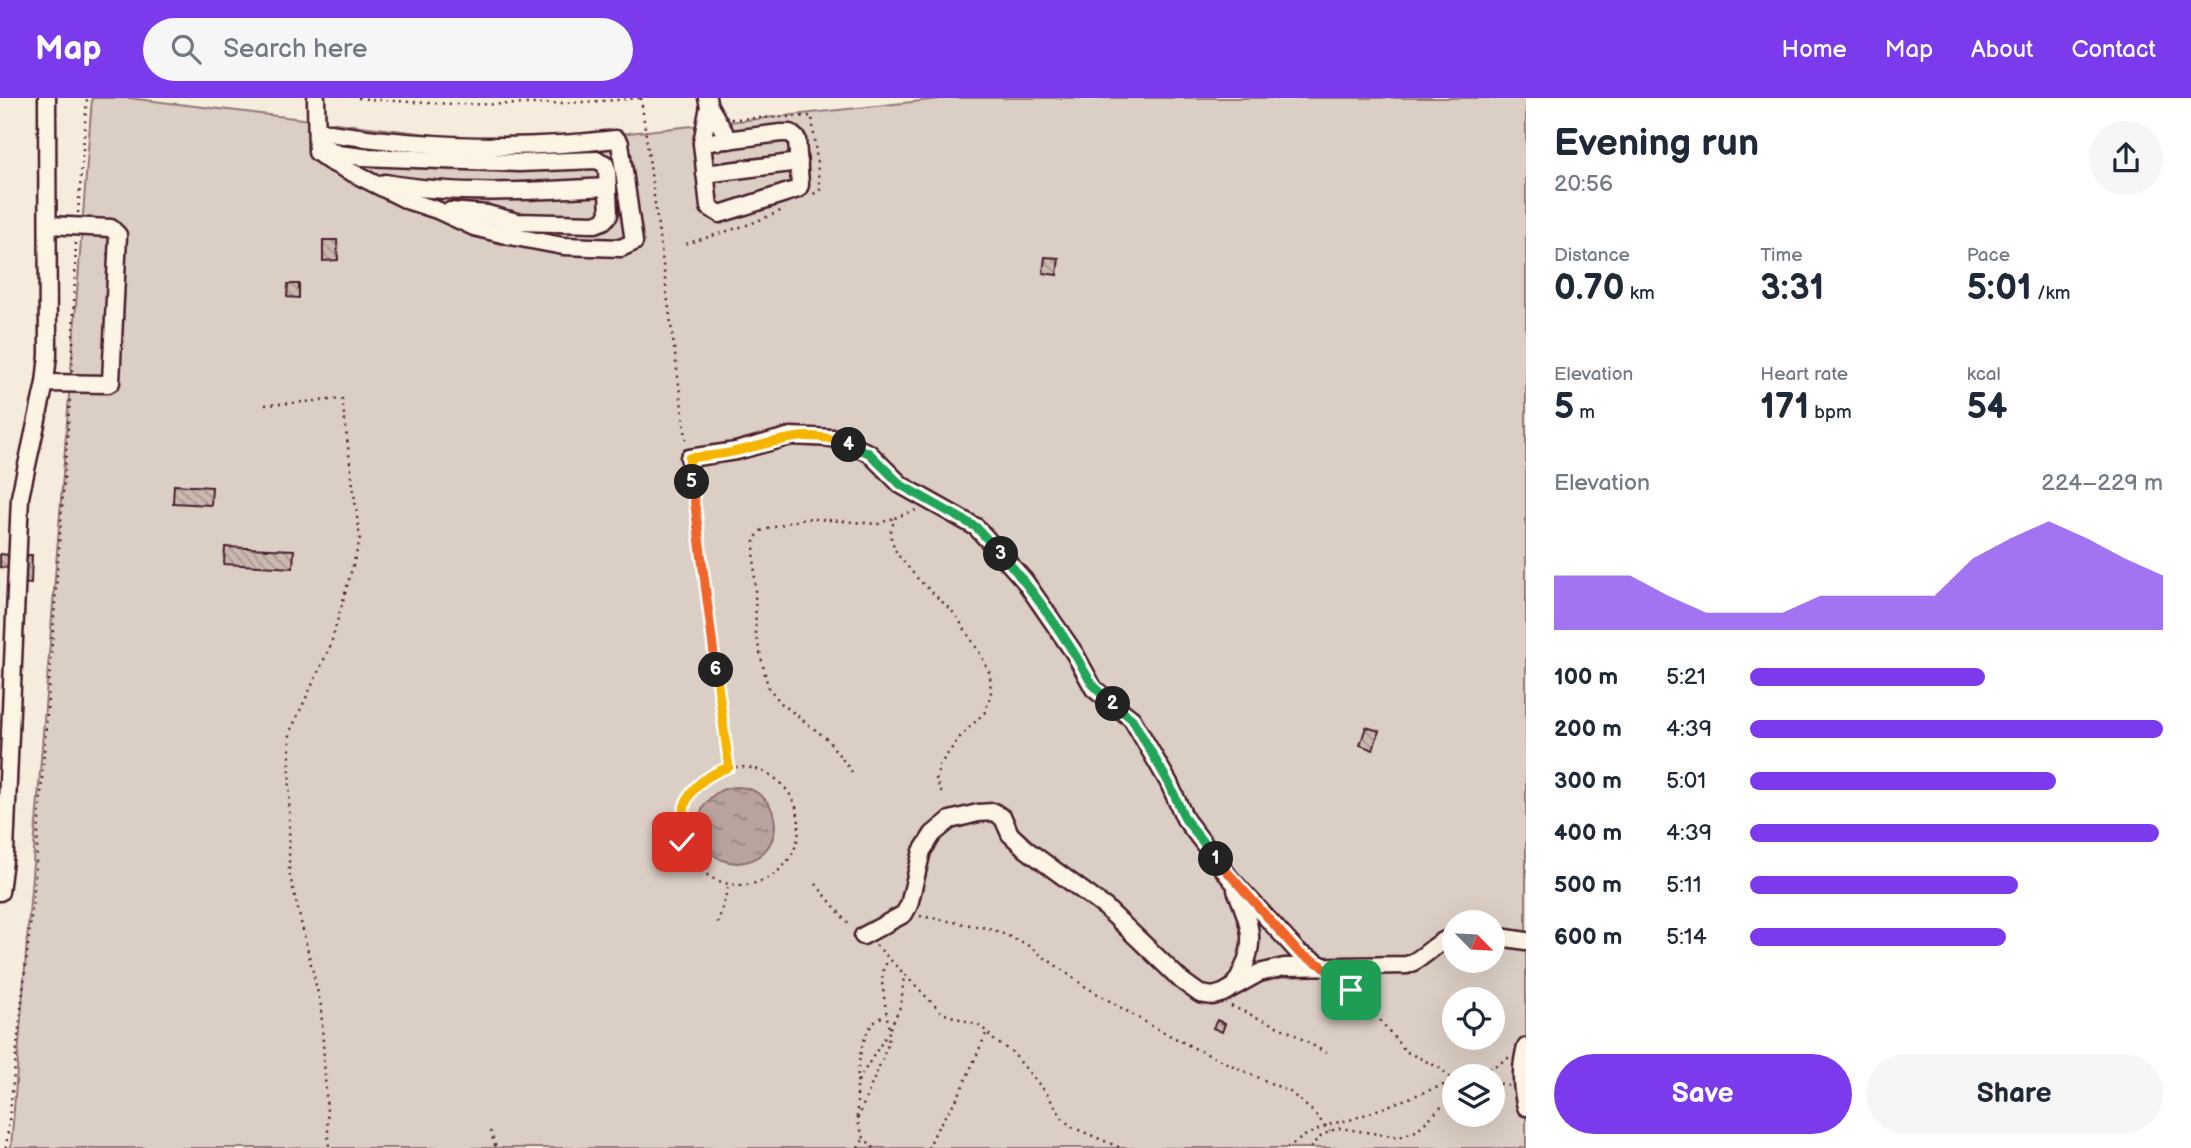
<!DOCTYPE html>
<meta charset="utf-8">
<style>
:root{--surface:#fff;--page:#f6f6f7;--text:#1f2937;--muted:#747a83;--accent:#7c3aed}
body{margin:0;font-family:"Balsamiq Sans",sans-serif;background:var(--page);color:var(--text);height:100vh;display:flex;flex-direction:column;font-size:26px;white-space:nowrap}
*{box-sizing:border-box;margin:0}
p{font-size:23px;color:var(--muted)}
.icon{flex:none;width:38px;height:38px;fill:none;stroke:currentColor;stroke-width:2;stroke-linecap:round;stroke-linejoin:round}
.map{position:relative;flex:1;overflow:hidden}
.side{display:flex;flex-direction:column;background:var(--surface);width:665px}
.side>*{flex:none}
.needle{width:46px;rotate:114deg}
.tools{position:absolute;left:1442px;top:812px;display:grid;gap:14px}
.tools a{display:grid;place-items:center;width:63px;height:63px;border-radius:50%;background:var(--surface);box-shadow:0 7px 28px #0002;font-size:35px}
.pin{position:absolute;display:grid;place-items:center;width:60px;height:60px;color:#fff;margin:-30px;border-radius:14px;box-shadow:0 4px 10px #0006}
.km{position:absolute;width:35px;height:35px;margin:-18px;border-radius:50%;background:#222;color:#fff;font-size:19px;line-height:35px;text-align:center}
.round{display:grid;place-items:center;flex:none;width:74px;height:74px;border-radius:37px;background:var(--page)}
.overview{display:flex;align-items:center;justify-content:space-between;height:119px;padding:0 28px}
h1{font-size:38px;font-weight:700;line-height:52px}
.metrics{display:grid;grid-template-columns:repeat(3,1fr);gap:10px;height:119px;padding:7px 28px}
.metrics div{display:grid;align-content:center}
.metrics b{font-size:35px;font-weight:700}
.metrics small{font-size:19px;font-weight:400}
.metrics p{font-size:19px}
.chart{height:196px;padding:14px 28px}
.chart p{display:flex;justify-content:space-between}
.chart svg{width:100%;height:126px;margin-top:7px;fill:var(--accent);opacity:.7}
.action{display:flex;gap:14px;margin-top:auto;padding:14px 28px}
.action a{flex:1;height:80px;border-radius:42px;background:var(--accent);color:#fff;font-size:28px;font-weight:700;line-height:80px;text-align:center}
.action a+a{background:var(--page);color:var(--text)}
ul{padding:0 28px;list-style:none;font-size:23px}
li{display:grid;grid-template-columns:112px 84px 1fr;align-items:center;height:52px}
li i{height:18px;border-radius:9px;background:var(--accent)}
header{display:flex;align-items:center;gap:42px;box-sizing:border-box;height:98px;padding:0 35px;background:var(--accent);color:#fff}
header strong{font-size:33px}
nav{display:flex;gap:38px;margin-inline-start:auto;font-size:24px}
.search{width:490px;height:63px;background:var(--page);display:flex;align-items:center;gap:18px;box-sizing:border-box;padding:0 24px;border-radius:38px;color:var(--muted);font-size:26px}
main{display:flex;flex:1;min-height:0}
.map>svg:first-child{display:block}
.green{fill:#dbcec4;stroke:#927678;stroke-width:2;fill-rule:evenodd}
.water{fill:url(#water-ripples);stroke:#8c6e70;stroke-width:2}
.building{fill:url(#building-back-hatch);stroke:#4a1f2b;stroke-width:2}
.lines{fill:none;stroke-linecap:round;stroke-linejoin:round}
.minor-casing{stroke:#4a1f2b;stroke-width:21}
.path{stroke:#4a1f2b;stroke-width:2.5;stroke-dasharray:2 5;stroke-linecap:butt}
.minor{stroke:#fcf5e5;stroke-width:16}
.split-1-casing{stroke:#fff;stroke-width:14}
.split-2-casing{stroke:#fff;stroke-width:14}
.split-3-casing{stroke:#fff;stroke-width:14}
.split-4-casing{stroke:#fff;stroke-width:14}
.split-5-casing{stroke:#fff;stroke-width:14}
.split-6-casing{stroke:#fff;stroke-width:14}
.split-7-casing{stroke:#fff;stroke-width:14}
.split-1{stroke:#f0652b;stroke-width:9}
.split-2{stroke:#22a559;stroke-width:9}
.split-3{stroke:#22a559;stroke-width:9}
.split-4{stroke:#22a559;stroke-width:9}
.split-5{stroke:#f5b400;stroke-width:9}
.split-6{stroke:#f0652b;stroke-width:9}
.split-7{stroke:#f5b400;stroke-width:9}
</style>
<header>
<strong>Map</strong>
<div class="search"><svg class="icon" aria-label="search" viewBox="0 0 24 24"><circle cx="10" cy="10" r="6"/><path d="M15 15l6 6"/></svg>Search here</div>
<nav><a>Home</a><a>Map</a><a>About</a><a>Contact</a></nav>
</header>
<main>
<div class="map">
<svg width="1526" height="1050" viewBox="0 0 1526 1050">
<defs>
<pattern id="water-ripples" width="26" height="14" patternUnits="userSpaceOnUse" patternTransform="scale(1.75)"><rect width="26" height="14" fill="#b8a39e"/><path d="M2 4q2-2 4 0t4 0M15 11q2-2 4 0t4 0" fill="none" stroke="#988481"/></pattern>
<pattern id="building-back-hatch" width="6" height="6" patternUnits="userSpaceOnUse" patternTransform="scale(1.75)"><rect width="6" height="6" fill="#cab9b1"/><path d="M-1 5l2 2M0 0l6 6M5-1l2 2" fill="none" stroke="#a69690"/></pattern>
</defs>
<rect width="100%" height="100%" fill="#f5ecde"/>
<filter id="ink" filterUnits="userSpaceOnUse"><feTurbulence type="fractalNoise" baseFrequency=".0143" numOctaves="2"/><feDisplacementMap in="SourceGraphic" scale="14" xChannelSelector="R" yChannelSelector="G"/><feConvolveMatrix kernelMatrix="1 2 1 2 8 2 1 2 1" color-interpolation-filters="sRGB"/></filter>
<g filter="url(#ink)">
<path class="green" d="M92 0H128L519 47 949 0H1526V1050H11ZM1454 824H1493V863H1454ZM1454 901H1493V940H1454ZM1454 978H1493V1017H1454Z"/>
<circle class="water" cx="737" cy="727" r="38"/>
<g class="building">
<polygon points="323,142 337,142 338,162 323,163"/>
<polygon points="1045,159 1059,160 1057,177 1043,175"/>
<polygon points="288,186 299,186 299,200 287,199"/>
<polygon points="174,387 212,389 211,407 173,405"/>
<polygon points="225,449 294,452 293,470 224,466"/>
<polygon points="0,456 9,457 8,470 0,469"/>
<polygon points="20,457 32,457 31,486 18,485"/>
<polygon points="1366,629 1379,633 1373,652 1360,647"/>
<polygon points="1217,922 1225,926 1222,934 1213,930"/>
</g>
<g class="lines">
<defs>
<g id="minor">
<path d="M316 0 317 54 329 63 409 103 437 112 474 129 510 138 563 148 621 150 634 144 620 45 616 41C517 53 415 49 317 33"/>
<polyline points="707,0 709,8 729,42"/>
<polygon points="781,35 790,35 797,41 800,87 798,91 720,116 709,109 702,45"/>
<polyline points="702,45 709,8"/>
<polyline points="324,49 338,56 363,59 519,65 597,62 605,66 607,72 609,117 603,123 595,126 517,124 487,116 450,113"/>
<polyline points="705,76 799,64"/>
<path d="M385 85C458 98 535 93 608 89"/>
<polyline points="45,285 108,286 111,284 118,137 111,130 48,127"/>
<polyline points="689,360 736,353 791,338 833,340 869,355 901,387 976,429 1024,482 1075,556 1094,591 1132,621 1169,685 1185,721 1230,780 1299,855 1321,867"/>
<polyline points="0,794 5,754 20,399 45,285 48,257 47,0"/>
<path d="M863 838 904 816 909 807 922 753 933 736 950 722 978 715 994 714 1003 720 1010 736 1027 752 1105 809 1182 883 1200 896 1213 898 1223 895 1259 875 1284 869 1407 867C1424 861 1437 842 1454 839"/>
<polyline points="1493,838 1526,843"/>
<path d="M1235 886C1258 849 1252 829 1236 792"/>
<path d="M1526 949C1520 969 1521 989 1526 1009"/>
</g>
</defs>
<use href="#minor" class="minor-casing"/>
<g class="path">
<path d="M358 0C452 9 546 8 641 0"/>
<polyline points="641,0 687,347"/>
<polyline points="731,21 812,18 820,92 812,97"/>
<polyline points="78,115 87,0"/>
<polyline points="686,146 750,126 785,111"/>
<polyline points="72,273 76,143"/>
<polyline points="265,307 342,301 360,442 330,549 290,634 289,774 321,908 329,1050"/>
<polyline points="690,375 729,669"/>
<polyline points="916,412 896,419 891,431 891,441 897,456 918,481 955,516 981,557 990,576 991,597 985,614 959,640 939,668 936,682 942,696"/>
<circle cx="740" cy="728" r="59"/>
<polyline points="852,674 827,641 781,605 768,589 756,537 754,442 761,433 805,420 878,426 896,419"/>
<polyline points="816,786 851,829"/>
<polyline points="920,818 992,831 1026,846 1086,889 1152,928 1196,951 1290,994 1311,1012 1330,1033"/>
<polyline points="718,825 729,786"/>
<polyline points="876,847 942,915 981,928 995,943 1012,954 1047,996 1063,1021 1072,1029 1121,1050"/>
<polyline points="1340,883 1377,918 1405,953 1440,970 1454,983"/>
<polyline points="1231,908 1290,934 1326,955"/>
<polyline points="890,930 901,907 904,877"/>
<polyline points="1469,978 1495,968 1510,959"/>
<polyline points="858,983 887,936"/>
<polyline points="1493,984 1510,988"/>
<path d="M857 1019C857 993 855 947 873 926 876 922 882 919 886 916"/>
<polyline points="490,1033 496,1050"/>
<polyline points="6,1050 34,791 70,300"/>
<polyline points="858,1050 864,1040"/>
<polyline points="874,1050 864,1040 857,1022 888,947 889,932 882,885 883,871 889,861"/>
<polyline points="928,1050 939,1027 958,999 986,936"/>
<polyline points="1287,1050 1306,1037 1331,1026 1353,1021 1454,983"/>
<path d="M1311 1050C1315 1040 1329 1033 1339 1030L1399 1039 1416 1033 1454 997"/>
</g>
<use href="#minor" class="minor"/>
</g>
</g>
<g class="lines" filter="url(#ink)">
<defs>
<polyline id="split-1" points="1216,761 1299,855 1321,867 1351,892"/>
<polyline id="split-2" points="1113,606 1132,621 1169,685 1185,721 1216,761"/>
<path id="split-3" d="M1001 456C1028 486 1052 520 1074 555 1089 580 1089 587 1113 606"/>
<polyline id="split-4" points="849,347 869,355 901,387 976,429 1001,456"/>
<path id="split-5" d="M692 384 689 360C705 358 722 357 737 353 778 344 808 329 849 347"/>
<polyline id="split-6" points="692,384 716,572"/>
<path id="split-7" d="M682 744C678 704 691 683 729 669L716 572"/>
</defs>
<use href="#split-1" class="split-1-casing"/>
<use href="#split-2" class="split-2-casing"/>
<use href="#split-3" class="split-3-casing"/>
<use href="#split-4" class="split-4-casing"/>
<use href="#split-5" class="split-5-casing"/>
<use href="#split-6" class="split-6-casing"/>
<use href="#split-7" class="split-7-casing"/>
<use href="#split-1" class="split-1"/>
<use href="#split-2" class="split-2"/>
<use href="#split-3" class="split-3"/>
<use href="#split-4" class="split-4"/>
<use href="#split-5" class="split-5"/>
<use href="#split-6" class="split-6"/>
<use href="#split-7" class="split-7"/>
</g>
</svg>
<div class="tools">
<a><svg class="needle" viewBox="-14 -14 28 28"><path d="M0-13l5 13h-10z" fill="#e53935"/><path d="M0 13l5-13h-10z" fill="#747a83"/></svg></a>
<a><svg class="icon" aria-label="locate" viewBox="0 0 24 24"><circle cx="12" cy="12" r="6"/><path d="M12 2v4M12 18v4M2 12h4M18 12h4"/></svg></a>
<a><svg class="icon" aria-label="layers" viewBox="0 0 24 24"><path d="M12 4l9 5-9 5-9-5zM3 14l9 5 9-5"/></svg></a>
</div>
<div class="pin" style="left:1351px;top:892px;background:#1e9e55"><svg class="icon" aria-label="arrive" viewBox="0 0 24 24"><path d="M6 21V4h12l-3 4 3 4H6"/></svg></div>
<div class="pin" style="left:682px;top:744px;background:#d93025"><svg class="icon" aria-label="check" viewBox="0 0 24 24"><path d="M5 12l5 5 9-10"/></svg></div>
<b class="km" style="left:1216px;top:761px">1</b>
<b class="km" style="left:1113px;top:606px">2</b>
<b class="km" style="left:1001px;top:456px">3</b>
<b class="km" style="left:849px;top:347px">4</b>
<b class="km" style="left:692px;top:384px">5</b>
<b class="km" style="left:716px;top:572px">6</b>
</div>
<section class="side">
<div class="overview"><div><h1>Evening run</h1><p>20:56</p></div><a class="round"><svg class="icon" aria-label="share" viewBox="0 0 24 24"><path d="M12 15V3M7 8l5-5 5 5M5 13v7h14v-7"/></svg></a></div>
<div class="metrics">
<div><p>Distance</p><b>0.70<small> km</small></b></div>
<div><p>Time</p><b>3:31</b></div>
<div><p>Pace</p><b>5:01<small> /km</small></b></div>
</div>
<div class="metrics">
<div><p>Elevation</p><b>5<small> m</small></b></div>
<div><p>Heart rate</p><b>171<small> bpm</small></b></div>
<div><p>kcal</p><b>54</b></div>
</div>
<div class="chart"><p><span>Elevation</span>224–229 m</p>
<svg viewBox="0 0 160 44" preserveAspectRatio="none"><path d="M0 44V25L10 25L20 25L30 32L40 38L50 38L60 38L70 32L80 32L90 32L100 32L110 19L120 12L130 6L140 12L150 19L160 25V44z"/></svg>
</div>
<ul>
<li><b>100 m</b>5:21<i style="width:57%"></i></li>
<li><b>200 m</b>4:39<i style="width:100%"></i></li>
<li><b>300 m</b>5:01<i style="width:74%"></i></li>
<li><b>400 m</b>4:39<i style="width:99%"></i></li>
<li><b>500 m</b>5:11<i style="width:65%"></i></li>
<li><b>600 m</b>5:14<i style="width:62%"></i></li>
</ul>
<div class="action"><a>Save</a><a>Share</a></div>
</section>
</main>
